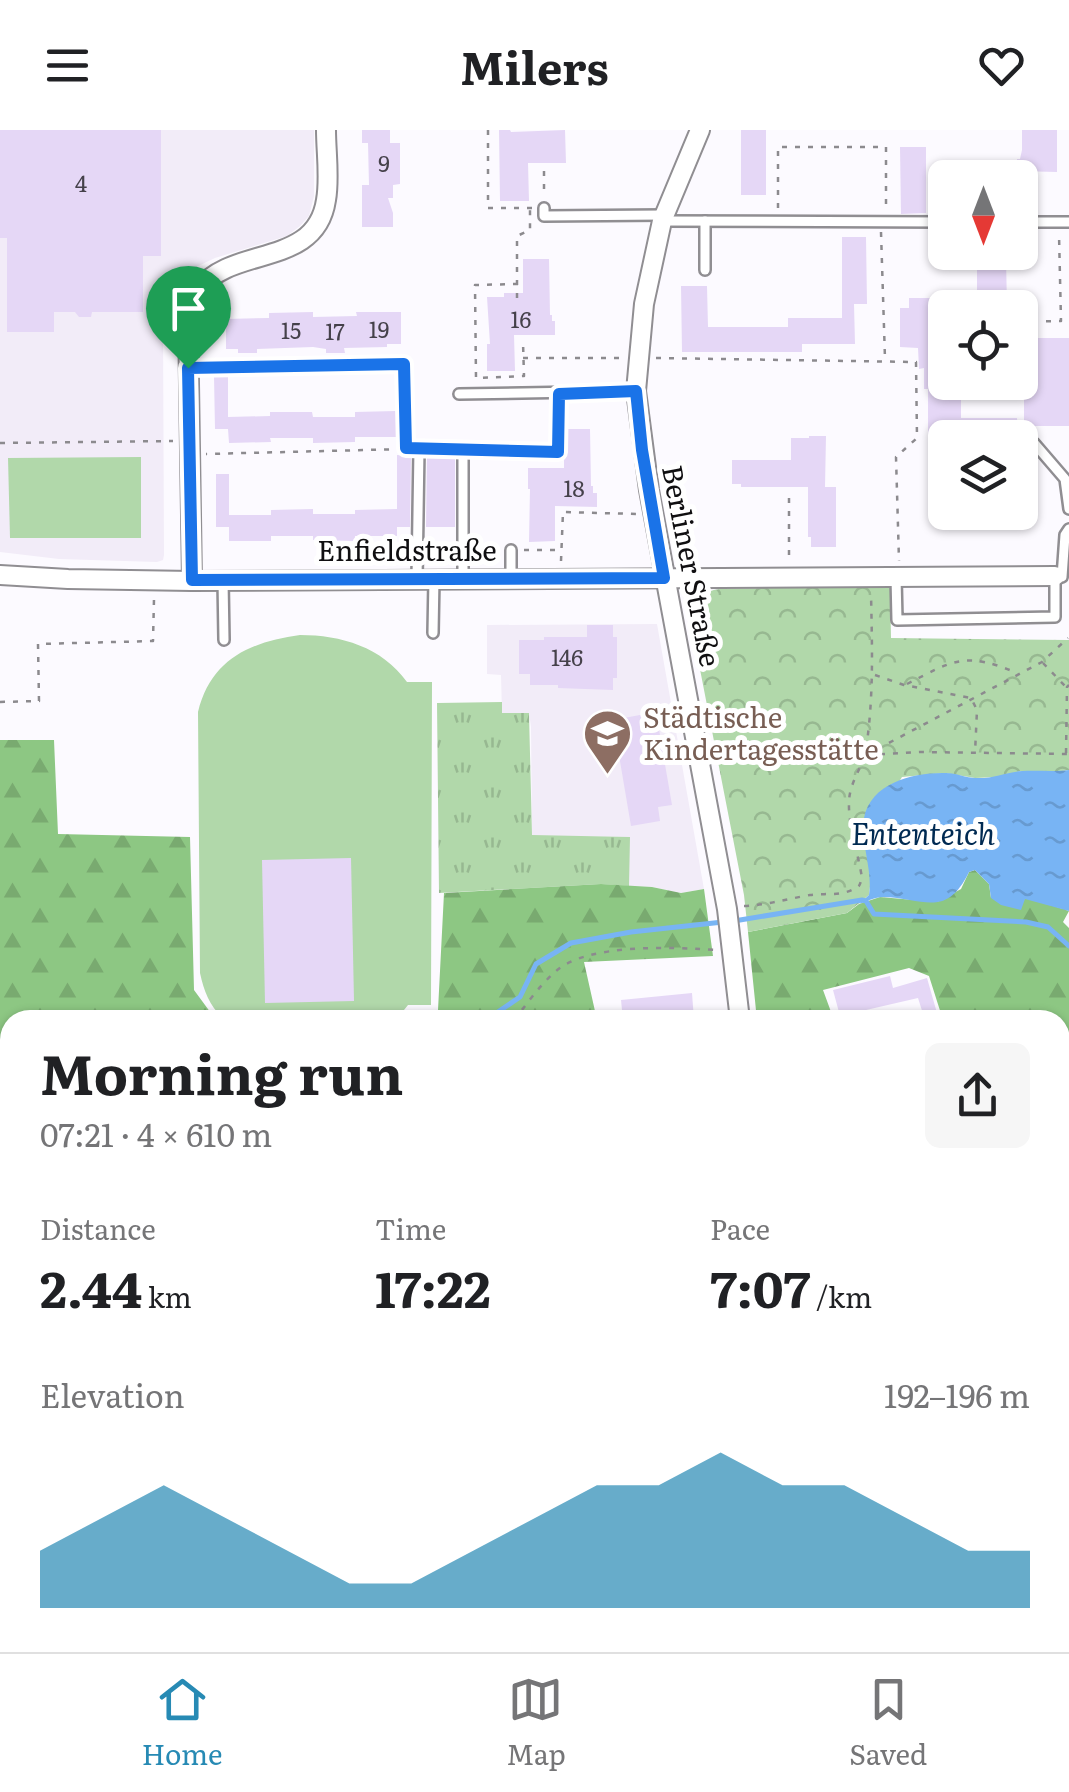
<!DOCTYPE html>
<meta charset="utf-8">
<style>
:root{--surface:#fff;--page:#f6f6f6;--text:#202124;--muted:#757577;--line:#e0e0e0;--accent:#278ab4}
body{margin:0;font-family:Literata,serif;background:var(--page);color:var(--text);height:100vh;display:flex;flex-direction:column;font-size:38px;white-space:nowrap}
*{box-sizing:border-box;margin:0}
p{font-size:32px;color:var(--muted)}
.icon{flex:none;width:55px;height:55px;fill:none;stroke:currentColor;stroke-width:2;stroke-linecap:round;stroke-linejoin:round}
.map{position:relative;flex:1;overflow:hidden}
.drawer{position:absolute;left:0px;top:880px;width:1070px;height:642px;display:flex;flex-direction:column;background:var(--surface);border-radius:30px 30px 0 0;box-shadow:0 2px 8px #0004}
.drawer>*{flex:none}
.needle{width:65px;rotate:180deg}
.tools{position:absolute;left:928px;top:30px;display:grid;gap:20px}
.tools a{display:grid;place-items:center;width:110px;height:110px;border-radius:15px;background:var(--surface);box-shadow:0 2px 8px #0004;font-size:50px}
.pin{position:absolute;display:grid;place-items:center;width:85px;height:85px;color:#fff;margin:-102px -42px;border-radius:50% 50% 50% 0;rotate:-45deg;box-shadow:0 0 10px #0007}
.pin .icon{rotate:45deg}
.round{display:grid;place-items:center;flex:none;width:105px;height:105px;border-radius:15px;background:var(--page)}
.summary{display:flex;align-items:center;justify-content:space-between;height:170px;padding:0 40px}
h1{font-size:55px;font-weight:700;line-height:75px}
.metrics{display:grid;grid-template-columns:repeat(3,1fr);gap:15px;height:170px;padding:10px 40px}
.metrics div{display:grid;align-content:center}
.metrics b{font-size:50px;font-weight:700}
.metrics small{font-size:28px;font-weight:400}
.metrics p{font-size:28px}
.chart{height:280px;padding:20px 40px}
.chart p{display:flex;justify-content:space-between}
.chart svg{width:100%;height:180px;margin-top:10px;fill:var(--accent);opacity:.7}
header{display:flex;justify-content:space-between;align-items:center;height:130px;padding:0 40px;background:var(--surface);font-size:45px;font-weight:700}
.menu{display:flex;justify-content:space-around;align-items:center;height:140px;border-top:2px solid var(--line);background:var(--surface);font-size:28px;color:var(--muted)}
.menu a{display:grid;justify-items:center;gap:5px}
.menu .active{color:var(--accent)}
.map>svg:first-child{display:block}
.built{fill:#f2ecf8}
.grass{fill:url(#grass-tufts)}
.forest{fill:url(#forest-firs)}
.park{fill:url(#park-crowns)}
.pitch{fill:#b1d8aa}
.water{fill:url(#water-ripples)}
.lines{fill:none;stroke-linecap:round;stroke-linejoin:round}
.stream{stroke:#78b4f4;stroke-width:5}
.building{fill:#e5d7f6}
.lane-casing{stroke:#908e92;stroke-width:14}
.street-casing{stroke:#908e92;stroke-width:22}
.path{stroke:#8c8a8e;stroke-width:2.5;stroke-dasharray:5 8;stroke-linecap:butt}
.lane{stroke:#fff;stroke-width:9}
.street{stroke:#fff;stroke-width:18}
.route-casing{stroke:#fff;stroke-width:20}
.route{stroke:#1a73e8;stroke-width:12}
.labels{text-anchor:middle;stroke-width:10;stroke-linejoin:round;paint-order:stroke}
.number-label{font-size:22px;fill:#45414a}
.street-label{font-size:28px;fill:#100f11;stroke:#fff}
.education-label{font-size:28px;fill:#785e54;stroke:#fff;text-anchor:start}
.water-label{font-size:30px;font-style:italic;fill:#002a52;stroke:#fff}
</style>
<header><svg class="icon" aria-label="menu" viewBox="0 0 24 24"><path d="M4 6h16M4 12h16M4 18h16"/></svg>Milers<svg class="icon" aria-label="heart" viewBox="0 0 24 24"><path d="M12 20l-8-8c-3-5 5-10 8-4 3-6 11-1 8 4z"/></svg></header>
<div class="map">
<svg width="1069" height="1522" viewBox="0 0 1069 1522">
<defs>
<pattern id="grass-tufts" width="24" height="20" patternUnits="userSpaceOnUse" patternTransform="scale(2.5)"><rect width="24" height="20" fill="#b1d8aa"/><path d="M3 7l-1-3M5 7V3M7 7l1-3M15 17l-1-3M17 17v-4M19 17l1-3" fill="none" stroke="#97b891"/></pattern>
<pattern id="forest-firs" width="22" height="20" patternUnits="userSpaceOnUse" patternTransform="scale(2.5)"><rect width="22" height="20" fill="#8dc783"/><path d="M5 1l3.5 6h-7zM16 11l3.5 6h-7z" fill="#79aa70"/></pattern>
<pattern id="park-crowns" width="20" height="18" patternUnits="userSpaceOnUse" patternTransform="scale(2.5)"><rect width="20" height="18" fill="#b1d8aa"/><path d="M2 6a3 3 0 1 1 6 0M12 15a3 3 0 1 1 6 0" fill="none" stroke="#97b891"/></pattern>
<pattern id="water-ripples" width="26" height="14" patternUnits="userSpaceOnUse" patternTransform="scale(2.5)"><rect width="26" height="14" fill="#78b4f4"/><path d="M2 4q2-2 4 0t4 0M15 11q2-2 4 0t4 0" fill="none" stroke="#679ad0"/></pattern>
</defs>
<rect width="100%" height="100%" fill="#fcfaff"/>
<g class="built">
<polygon points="0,0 314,0 314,66 309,86 300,96 287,106 215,128 194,138 178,153 166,175 163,197 164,425 163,430 157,432 59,429 0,422"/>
<polygon points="657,494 704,759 681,763 652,757 629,756 629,707 532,706 531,597 529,583 502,583 501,545 487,544 487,495"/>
</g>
<polygon class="grass" points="502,572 502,583 529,583 532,705 630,707 629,756 601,754 439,763 437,573"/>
<g class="forest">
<polygon points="0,610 54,610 58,704 190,707 194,860 216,890 10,890 10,1512 91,1513 94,1522 0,1522"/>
<polygon points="975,740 989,754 991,768 1033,769 1069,781 1063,792 1069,798 1069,913 1060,917 1060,890 976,890 974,885 943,890 929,846 909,838 823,860 834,890 757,890 748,802 847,783 859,774 880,767 937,772 961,759 969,742"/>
<polygon points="601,754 652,757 681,763 704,759 713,826 584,832 597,890 406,890 413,884 438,880 444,763"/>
</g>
<g class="park">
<path d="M890 455 891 508 1069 510V640L1047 643 1021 641 998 647 975 648 945 643 902 647 865 707 871 748 869 765 847 783 748 802 744 765 690 488C695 471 702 461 720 459Z"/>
<polygon points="1060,1249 1069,1273 1069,1357 1060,1344 1060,1285 1064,1281 1060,1277"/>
<polygon points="1069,1452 1069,1501 1062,1504 1060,1456"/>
</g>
<g class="pitch">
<polygon points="141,327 141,408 10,408 8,328"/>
<path d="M300 505C341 505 382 517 407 552H432L431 875H408L396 890H225C210 877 204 862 200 843L198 582C211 529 250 512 300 505Z"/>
</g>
<path class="water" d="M1069 640V781L1025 769 1021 780 1001 775 991 768 989 754 975 740 969 742C946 789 924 768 883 767 875 767 867 771 859 774L869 765C873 739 860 713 864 688 871 652 915 642 946 643 956 643 966 648 976 648 992 649 1007 642 1022 641 1038 640 1053 642 1069 640Z"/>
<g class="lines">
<g class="stream">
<polyline points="734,791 862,770 866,771 874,784 1026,792 1048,797 1069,816"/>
<polyline points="486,890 520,867 536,834 571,813 631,802 723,792"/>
<polyline points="0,1159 10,1151"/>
<polyline points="0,1191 10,1185"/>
</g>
</g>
<g class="building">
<polygon points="0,0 161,0 161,126 143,126 143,182 92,182 91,187 79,187 75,182 54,182 54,202 7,202 7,108 0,108"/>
<polygon points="362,0 390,0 390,13 400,13 400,54 393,55 393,68 388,68 393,83 393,97 362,97 362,55 369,55 368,13 362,13"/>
<polygon points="499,0 510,0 511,2 565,0 566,33 528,33 529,71 500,71"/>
<rect x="741" y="0" width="25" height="65"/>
<polygon points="1022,0 1057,0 1057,42 1017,41 1017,29 1020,29 1022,20"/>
<polygon points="900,17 926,17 926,83 901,84"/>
<polygon points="842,107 866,107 867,174 854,174 855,214 802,214 802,222 682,222 681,156 707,156 708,197 788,197 788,188 842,188"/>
<polygon points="984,127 1006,127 1007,178 977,178 977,137 984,137"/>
<polygon points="523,129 549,129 550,185 552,185 552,191 555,191 555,205 514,205 515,241 487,241 487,214 490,214 487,167 504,167 504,163 523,163"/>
<polygon points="909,168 939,168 939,173 945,173 945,252 961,252 961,288 1017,288 1018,308 945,308 945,325 928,325 928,259 924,259 924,238 919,239 918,218 900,217 900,178 909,178"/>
<polygon points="313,182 313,187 357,186 356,182 401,182 401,214 387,214 387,217 344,218 345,223 326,223 326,219 313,217 257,219 257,223 238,223 238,219 226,219 226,189 269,188 269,183"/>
<rect x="1024" y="208" width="45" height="88"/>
<polygon points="214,246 228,246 228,287 270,286 270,282 312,282 313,287 355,287 355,282 396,281 396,307 355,307 355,312 313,313 313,308 270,308 271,312 229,313 228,299 215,299"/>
<polygon points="564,299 590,299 591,356 593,356 593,363 597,363 597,377 555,376 555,411 529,412 530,359 528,359 528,338 564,338"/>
<polygon points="809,306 826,306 825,357 836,357 836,417 811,417 811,407 808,407 808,357 741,357 741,354 732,354 732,330 791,330 791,308 809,308"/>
<polygon points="397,325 411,326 410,397 397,397 397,406 355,406 355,411 313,410 313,406 271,406 271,411 229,411 229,397 216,397 216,344 229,344 229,385 271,385 271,380 313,379 313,384 355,384 355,380 397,379"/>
<polygon points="427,326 455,326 455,397 426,397"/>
<polygon points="942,382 1029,382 1029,398 943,397"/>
<polygon points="587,495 613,495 613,507 617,507 617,548 613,548 613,560 558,558 558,555 530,555 530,544 519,544 519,510 544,510 544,507 587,507"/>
<polygon points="656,582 672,675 658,677 660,691 631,696 613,590"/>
<polygon points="351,728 354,871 265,873 262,730"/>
<polygon points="890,846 893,858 927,848 939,890 925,890 918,868 840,886 833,860"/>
<polygon points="692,863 694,890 623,890 621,870"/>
</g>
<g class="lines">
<defs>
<g id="lane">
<polyline points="544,78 544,86 664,85"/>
<polyline points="663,91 945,92"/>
<polyline points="705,91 705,140"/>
<polyline points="1020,92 1069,92"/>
<polyline points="459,264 636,261"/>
<polyline points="1034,313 1065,349 1069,379"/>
<polyline points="511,420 511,448"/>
<polyline points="896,447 897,490 1055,487 1055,446 1062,447 1065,405 1069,399"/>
<polyline points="463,448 463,319"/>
<polyline points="417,449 419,319"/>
<polyline points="223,450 224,510"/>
<polyline points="433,503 434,448"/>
</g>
<g id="street">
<polyline points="700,0 662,91 644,174 636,261 649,360 727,779 740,890"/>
<polyline points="0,445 68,449 192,451 1055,446"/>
<path d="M192 451 188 188C191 179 194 166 199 159 233 115 316 138 326 70 330 48 326 22 326 0"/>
<polyline points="320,1512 323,1522"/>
<polyline points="869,1512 875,1522"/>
<polyline points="1057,1512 1061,1522"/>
<polyline points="714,1522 718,1512"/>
<polyline points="990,1522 1013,1512"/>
</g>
</defs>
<use href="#lane" class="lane-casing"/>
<use href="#street" class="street-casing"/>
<g class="path">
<polyline points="488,0 488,78 533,78"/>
<polyline points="544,41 544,66"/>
<polyline points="778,78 778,17 886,17 886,80"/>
<polyline points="881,102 885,229"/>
<polyline points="518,154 475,155 476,248 524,246 523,212"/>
<polyline points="517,168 517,106 530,100 530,79"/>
<polyline points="1020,192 1061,191 1059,104"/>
<polyline points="523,228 623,228"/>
<polyline points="656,228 916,232 917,308 896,327 899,431"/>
<polyline points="206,237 404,235 406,319 206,324"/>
<polyline points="0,313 173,311"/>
<polyline points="433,319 450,319"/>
<polyline points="478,320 558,322 559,276"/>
<polyline points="789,368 789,432"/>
<polyline points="524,420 561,420"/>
<polyline points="561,431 563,382 637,384"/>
<polyline points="1043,533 1065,556"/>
<polyline points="875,545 904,555 971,568 977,580 975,623"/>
<path d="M907 554C954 530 965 521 1017 543"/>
<polyline points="0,572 39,571 38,514 153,511 154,469"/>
<polyline points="1066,623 1067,557 1069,555"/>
<polyline points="866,625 1042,532 1068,508"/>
<polyline points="867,625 920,622 1069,624"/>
<path d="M744 776C767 775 787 769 810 765 824 763 839 766 852 760 861 756 859 756 862 748 858 722 848 696 849 671 850 651 863 637 866 619 874 566 872 515 871 463"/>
<path d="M514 890C527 874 539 856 555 842 585 813 675 817 716 820"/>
<polyline points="0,960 10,970"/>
<polyline points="0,1285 10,1273"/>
<polyline points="1060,1461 1069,1458"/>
<polyline points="916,1522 938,1512"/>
</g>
<use href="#lane" class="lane"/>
<use href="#street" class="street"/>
</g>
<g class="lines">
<defs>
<polygon id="route" points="404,234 406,318 558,322 559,264 636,261 642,320 664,448 192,450 188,238"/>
</defs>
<use href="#route" class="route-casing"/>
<use href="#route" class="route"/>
</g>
<defs>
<symbol id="school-pin" viewBox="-11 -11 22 30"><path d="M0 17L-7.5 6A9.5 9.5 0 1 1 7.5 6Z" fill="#8d6e63" stroke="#fff"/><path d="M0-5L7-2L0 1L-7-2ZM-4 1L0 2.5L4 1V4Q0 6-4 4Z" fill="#fff"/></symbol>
</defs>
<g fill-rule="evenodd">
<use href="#school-pin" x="580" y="576" width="55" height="75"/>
</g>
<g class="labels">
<g class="number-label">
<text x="384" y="42">9</text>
<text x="81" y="62">4</text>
<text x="521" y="198">16</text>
<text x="379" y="208">19</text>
<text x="291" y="209">15</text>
<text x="335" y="210">17</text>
<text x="574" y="367">18</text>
<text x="567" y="536">146</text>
</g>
<g class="street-label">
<text x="407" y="431">Enfieldstraße</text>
<text transform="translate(691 436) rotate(79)" y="10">Berliner Straße</text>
</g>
<g class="education-label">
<text x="643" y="598">Städtische<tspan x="643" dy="32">Kindertagesstätte</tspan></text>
</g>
<g class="water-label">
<text x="923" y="715">Ententeich</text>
</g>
</g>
</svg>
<div class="tools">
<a><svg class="needle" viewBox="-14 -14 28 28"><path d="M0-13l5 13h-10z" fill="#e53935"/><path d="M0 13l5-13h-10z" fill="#757577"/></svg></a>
<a><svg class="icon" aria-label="locate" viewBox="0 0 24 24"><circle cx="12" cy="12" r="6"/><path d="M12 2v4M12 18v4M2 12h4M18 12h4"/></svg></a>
<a><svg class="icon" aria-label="layers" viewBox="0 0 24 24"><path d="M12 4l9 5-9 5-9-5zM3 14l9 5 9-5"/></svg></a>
</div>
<div class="pin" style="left:188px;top:238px;background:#1e9e55"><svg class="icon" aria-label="arrive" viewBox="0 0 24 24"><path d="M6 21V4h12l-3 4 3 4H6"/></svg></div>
<section class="drawer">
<div class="summary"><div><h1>Morning run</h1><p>07:21 · 4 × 610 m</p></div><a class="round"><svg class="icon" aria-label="share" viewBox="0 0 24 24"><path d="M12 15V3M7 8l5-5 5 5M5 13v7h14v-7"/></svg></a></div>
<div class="metrics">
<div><p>Distance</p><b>2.44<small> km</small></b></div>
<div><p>Time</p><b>17:22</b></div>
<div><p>Pace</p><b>7:07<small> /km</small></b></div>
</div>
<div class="chart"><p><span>Elevation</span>192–196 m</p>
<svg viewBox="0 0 160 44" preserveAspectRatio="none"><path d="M0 44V30L10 22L20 14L30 22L40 30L50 38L60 38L70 30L80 22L90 14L100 14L110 6L120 14L130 14L140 22L150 30L160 30V44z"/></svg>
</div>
</section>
</div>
<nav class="menu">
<a class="active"><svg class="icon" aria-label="home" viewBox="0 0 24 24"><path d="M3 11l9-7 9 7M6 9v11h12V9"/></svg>Home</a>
<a><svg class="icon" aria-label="map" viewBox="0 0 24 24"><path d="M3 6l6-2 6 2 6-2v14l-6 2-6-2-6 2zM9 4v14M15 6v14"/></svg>Map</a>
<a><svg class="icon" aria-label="saved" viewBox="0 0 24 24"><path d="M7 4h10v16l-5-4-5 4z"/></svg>Saved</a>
</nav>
